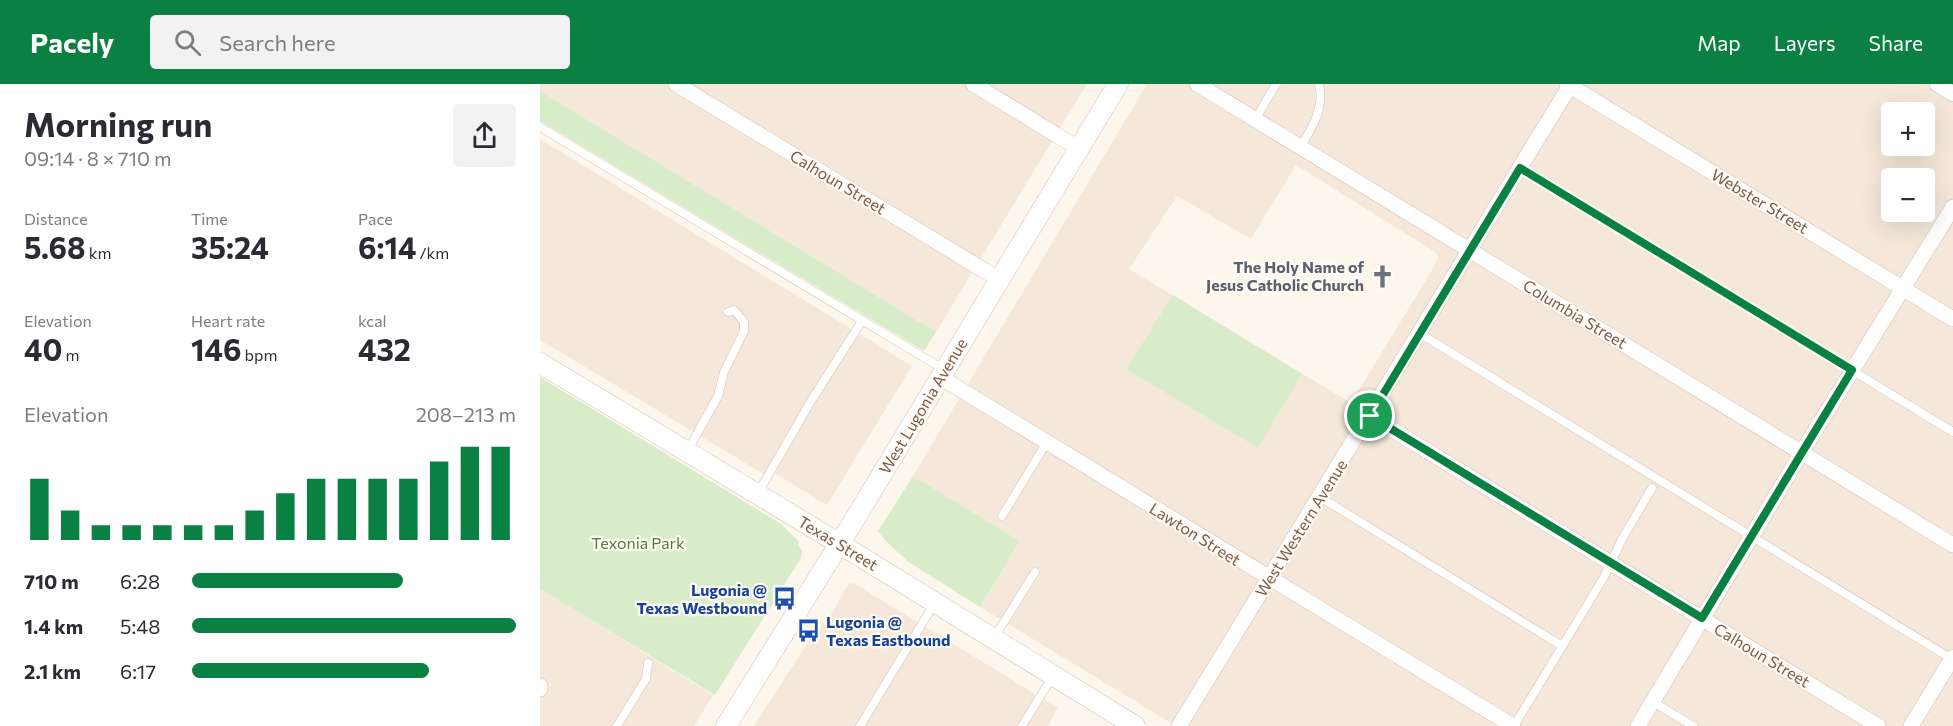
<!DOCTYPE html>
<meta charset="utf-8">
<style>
:root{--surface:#fff;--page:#f2f2f3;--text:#2b2b33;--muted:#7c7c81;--accent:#0b8043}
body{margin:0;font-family:Commissioner,sans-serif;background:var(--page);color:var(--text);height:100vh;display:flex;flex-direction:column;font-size:22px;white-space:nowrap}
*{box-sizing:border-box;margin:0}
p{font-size:20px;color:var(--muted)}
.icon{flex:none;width:33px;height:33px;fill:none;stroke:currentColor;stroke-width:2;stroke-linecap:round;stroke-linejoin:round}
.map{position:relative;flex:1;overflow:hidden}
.panel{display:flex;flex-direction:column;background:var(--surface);width:540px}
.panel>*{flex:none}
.fabs{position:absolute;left:1341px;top:18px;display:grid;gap:12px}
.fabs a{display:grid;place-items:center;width:54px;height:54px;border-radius:6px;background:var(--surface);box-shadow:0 6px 24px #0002;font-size:30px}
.pin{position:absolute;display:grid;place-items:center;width:51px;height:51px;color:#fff;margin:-26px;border:3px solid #fff;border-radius:50%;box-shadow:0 2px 6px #0007}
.round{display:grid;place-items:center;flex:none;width:63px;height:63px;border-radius:6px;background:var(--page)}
.head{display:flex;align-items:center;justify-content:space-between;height:102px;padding:0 24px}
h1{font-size:33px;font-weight:700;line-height:45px}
.stats{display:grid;grid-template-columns:repeat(3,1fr);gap:9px;height:102px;padding:6px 24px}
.stats div{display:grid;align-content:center}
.stats b{font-size:30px;font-weight:700}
.stats small{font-size:16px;font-weight:400}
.stats p{font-size:16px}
.chart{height:168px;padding:12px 24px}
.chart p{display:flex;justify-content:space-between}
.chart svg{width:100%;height:108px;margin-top:6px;stroke:var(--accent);stroke-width:6}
ul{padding:0 24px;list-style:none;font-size:20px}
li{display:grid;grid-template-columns:96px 72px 1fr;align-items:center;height:45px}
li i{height:15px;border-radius:8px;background:var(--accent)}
header{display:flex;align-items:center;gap:36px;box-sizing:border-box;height:84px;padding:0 30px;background:var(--accent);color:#fff}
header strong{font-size:28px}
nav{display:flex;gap:33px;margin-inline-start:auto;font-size:21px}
.search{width:420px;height:54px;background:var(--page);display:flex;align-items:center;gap:15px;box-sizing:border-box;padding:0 21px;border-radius:6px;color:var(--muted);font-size:22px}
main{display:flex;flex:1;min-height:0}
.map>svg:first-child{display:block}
.residential{fill:#f5e8da;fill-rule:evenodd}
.green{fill:#d8ecc9}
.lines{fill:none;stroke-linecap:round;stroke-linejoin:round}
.lane-casing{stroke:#d1beb0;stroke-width:9}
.street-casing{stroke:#d1beb0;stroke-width:16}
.secondary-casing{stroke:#d6c0b0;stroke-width:21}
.lane{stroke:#fff;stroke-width:8}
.street{stroke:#fff;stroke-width:15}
.secondary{stroke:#fff;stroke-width:20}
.route-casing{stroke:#fff;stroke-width:12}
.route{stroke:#0b8043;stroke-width:8}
.labels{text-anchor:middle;stroke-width:4.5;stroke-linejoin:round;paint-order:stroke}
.street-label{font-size:16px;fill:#7a5c4d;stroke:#fffaf3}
.worship-label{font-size:16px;font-weight:bold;fill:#5b616d;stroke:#fffaf3;text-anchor:end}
.park-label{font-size:16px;fill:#537a41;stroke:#fffaf3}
.transit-label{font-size:16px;font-weight:bold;fill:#164399;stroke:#fffaf3;text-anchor:end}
</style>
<header>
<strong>Pacely</strong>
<div class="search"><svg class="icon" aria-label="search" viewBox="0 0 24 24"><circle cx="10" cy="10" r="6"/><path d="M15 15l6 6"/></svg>Search here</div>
<nav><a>Map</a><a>Layers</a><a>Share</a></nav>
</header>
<main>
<section class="panel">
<div class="head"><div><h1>Morning run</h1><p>09:14 · 8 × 710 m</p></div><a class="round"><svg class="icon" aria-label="share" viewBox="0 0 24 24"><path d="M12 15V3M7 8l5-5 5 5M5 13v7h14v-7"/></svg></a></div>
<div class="stats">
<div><p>Distance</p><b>5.68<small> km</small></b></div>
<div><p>Time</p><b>35:24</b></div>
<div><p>Pace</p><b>6:14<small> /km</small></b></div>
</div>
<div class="stats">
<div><p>Elevation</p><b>40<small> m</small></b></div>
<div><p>Heart rate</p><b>146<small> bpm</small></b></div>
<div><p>kcal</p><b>432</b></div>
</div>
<div class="chart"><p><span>Elevation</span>208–213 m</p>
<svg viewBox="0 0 160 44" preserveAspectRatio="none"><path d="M5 44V19M15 44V32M25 44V38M35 44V38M45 44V38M55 44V38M65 44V38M75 44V32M85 44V25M95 44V19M105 44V19M115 44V19M125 44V19M135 44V12M145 44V6M155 44V6"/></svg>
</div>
<ul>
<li><b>710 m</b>6:28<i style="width:65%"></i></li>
<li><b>1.4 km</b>5:48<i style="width:100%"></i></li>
<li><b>2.1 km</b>6:17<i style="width:73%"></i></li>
</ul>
</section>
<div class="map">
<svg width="1413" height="642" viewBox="0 0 1413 642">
<rect width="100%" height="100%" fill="#fdf6ec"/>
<g class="residential">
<polygon points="0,0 547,0 396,248 0,7"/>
<path d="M607 0H1413V642H636L440 523 480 457 373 392ZM1352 28H1384V62H1352ZM756 81 895 168 898 173 897 178 811 319 589 185 637 112 711 155ZM1352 94H1384V128H1352Z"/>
<polygon points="0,55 372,282 287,421 234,389 222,389 0,256"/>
<polygon points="309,499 315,500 518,624 508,642 214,642 274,549 290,532"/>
<polygon points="0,505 173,611 154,642 0,642"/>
</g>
<g class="green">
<polygon points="0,7 396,248 384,267 0,37"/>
<polygon points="633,211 762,290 718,364 586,285"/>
<polygon points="0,293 241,440 259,458 258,461 262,467 261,474 175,611 0,505"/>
<path d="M373 392 480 457 440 523 367 477C357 466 346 460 338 447Z"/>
</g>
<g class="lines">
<defs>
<g id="lane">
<polyline points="715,36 736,0"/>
<polyline points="0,43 405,286"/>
<path d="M760 63C772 45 785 23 779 0"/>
<polyline points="980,84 1413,348"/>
<polyline points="879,249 1412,575"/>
<polyline points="148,366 178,312 184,288 204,247 204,238 194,226 188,228"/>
<polyline points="218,409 271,317 322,237"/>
<polyline points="780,413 1022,562"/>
<polyline points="462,432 507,358"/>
<polyline points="454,554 495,488"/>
<polyline points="1113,618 1153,642"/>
<polyline points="77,642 106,595 108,579"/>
<polyline points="320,642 394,520"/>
<polyline points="482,642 513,592"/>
<polyline points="974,642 1064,493 1082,455 1112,404"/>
</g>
<g id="street">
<polyline points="136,0 460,196"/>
<polyline points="433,0 538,64"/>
<polyline points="657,0 1413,461"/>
<polyline points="1027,0 1413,235"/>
<polyline points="1397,0 1413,10"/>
<polyline points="400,293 973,642"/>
<polyline points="830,332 1338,642"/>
<polyline points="0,602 0,605"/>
<polyline points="639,642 1031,0"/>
<polyline points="1098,642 1262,368 1413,123"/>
<polyline points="1371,642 1413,573"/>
</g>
<g id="secondary">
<polyline points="0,279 300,460 595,642"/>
<polyline points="186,642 313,438 578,0"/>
</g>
</defs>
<use href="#lane" class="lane-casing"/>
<use href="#street" class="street-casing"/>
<use href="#secondary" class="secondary-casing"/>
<use href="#lane" class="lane"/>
<use href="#street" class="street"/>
<use href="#secondary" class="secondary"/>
</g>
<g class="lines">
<defs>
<polygon id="route" points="980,84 1312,286 1162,534 830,332"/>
</defs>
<use href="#route" class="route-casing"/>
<use href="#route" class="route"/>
</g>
<defs>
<symbol id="church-bare" viewBox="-9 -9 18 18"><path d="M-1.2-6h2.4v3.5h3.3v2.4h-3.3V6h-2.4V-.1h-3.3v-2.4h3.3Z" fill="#6b7280" stroke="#fffaf3" stroke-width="2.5" paint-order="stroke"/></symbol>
<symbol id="bus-bare" viewBox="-9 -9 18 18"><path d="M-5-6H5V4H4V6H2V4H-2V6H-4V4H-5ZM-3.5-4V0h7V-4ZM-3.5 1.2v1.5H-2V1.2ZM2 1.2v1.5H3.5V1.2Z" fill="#1a4fb4" stroke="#fffaf3" stroke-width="2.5" paint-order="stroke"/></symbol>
</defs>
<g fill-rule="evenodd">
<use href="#church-bare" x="826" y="176" width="33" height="33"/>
<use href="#bus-bare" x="228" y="498" width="33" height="33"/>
<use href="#bus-bare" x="252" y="530" width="33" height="33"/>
</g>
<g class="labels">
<g class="street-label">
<text transform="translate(298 98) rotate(31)" y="6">Calhoun Street</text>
<text transform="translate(1220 117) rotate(31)" y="6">Webster Street</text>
<text transform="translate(1035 230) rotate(31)" y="6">Columbia Street</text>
<text transform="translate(383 322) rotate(-59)" y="6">West Lugonia Avenue</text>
<text transform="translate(761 444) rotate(-58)" y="6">West Western Avenue</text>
<text transform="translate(655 450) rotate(32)" y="6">Lawton Street</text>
<text transform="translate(298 459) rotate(31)" y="6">Texas Street</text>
<text transform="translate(1222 571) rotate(31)" y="6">Calhoun Street</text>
</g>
<g class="worship-label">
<text x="824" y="189">The Holy Name of<tspan x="824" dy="18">Jesus Catholic Church</tspan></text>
</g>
<g class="park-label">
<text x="98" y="465">Texonia Park</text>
</g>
<g class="transit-label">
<text x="227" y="512">Lugonia @<tspan x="227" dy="18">Texas Westbound</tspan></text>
<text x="286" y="544" text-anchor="start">Lugonia @<tspan x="286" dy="18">Texas Eastbound</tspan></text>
</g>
</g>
</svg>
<div class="fabs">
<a>+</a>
<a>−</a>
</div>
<div class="pin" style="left:830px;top:332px;background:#1e9e55"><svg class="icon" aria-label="arrive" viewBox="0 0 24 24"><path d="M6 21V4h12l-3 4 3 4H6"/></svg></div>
</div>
</main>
